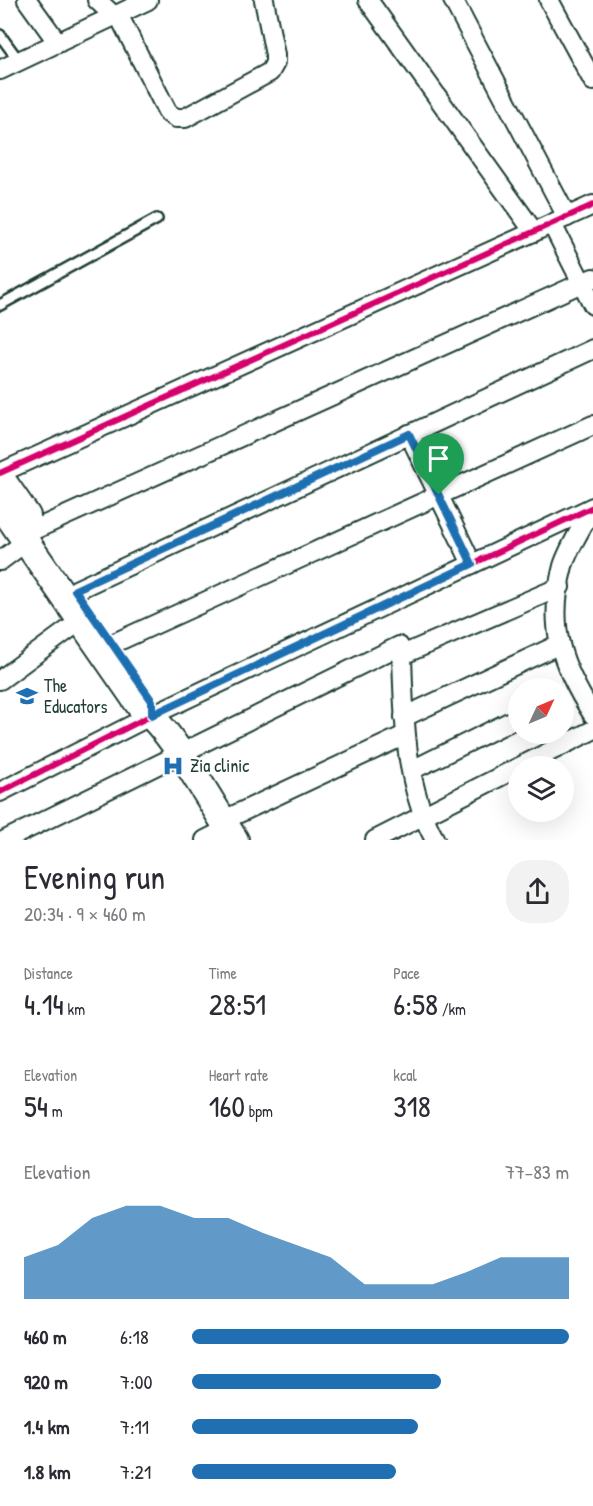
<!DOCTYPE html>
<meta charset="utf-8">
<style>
:root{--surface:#fff;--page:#f2f2f3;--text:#2b2b33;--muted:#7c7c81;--accent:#1f6fb2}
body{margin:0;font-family:"Patrick Hand",sans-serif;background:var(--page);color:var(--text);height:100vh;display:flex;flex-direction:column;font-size:22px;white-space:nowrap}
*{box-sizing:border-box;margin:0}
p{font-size:20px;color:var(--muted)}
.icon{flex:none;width:33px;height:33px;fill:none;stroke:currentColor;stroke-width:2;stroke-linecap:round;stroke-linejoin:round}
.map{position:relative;height:840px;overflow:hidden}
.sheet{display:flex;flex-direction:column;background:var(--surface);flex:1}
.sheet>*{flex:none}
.needle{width:39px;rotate:46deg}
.controls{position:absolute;left:508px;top:678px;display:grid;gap:12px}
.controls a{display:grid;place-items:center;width:66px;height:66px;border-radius:50%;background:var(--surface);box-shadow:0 6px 24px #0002;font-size:30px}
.pin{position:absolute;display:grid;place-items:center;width:51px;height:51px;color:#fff;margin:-62px -26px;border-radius:50% 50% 50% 0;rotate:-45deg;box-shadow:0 0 6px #0007}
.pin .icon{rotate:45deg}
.round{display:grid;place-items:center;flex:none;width:63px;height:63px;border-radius:24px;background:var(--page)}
.summary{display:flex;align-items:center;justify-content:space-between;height:102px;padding:0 24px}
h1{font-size:33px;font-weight:600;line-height:45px}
.figures{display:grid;grid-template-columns:repeat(3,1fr);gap:9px;height:102px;padding:6px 24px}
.figures div{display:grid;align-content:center}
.figures b{font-size:30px;font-weight:600}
.figures small{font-size:16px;font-weight:400}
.figures p{font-size:16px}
.chart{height:168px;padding:12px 24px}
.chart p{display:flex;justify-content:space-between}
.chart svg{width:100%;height:108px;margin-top:6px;fill:var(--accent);opacity:.7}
ul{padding:0 24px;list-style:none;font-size:20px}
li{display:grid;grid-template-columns:96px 72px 1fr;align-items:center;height:45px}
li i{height:15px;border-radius:8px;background:var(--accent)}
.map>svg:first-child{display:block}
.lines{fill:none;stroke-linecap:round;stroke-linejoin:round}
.service-casing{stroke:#1f3d34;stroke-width:14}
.minor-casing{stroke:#1f3d34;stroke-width:22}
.secondary-casing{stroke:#1f3d34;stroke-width:30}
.service{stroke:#fff;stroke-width:9}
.minor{stroke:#fff;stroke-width:18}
.secondary{stroke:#fff;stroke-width:26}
.cycleway-casing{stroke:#fff;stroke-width:10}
.cycleway{stroke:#d6006c;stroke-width:6}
.route-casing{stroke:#fff;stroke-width:12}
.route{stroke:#1f6fb2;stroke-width:8}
.labels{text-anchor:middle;stroke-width:5;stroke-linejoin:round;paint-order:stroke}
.poi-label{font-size:18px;fill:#1f3d34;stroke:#fff;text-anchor:start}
</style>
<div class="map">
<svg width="593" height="840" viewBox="0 0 593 840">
<rect width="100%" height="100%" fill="#fff"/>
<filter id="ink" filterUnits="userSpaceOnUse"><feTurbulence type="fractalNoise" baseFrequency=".0167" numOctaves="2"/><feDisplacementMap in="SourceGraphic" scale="12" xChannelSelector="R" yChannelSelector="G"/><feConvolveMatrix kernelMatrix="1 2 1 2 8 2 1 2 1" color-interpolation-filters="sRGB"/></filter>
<g filter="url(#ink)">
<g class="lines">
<defs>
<g id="service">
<polyline points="0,35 19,61"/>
<polyline points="0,305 157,219"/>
</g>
<g id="minor">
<polyline points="27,0 58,43"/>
<polyline points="97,0 114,16"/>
<polyline points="368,0 534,232"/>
<polyline points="453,0 567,217"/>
<polyline points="549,0 593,81"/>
<polyline points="118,14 168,113 176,118 185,118 270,72 275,63 275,55 264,0"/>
<polyline points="0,70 148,0"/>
<polyline points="552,224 593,305"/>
<polyline points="409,434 472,564"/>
<polyline points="0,473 593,205"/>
<path d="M592 508C583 526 569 547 563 566 547 626 561 665 593 715"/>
<polyline points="36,529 593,278"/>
<polyline points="0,561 27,541"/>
<polyline points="76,590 593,349"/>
<polyline points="112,644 593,425"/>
<polyline points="402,655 560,587"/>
<polyline points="0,680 80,621"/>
<polyline points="404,717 560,644"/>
<polyline points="521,766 593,730"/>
<polyline points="412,770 519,717"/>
<polyline points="0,792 152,715 593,507"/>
<polyline points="222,821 405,735"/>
<path d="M5 840 399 646 402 655C404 717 404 785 435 840"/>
<polyline points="205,840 227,829"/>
<polyline points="375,840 519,767"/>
</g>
<g id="secondary">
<polyline points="0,477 27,516"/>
<path d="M0 504 142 709C169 725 215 810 235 840"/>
</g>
</defs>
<use href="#service" class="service-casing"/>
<use href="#minor" class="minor-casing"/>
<use href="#secondary" class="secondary-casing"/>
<use href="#service" class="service"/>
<use href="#minor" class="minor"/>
<use href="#secondary" class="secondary"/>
<defs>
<g id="cycleway">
<polyline points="0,473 593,205"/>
<polyline points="0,792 152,715 593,507"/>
</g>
</defs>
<use href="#cycleway" class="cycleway-casing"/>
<use href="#cycleway" class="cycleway"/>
</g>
</g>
<g class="lines" filter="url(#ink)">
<defs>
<polygon id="route" points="409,434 472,564 152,715 152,701 75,590"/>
</defs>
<use href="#route" class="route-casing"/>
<use href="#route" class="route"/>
</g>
<defs>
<symbol id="school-bare" viewBox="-9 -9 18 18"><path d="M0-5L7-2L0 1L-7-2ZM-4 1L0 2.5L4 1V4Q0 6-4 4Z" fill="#1f6fb2" stroke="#fff" stroke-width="2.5" paint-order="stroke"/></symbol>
<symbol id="hospital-bare" viewBox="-9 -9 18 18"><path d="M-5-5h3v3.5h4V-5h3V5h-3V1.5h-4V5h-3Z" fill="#1f6fb2" stroke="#fff" stroke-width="2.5" paint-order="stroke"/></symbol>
</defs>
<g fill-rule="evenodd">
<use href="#school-bare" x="12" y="681" width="30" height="30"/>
<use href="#hospital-bare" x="158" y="751" width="30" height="30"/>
</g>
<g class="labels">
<g class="poi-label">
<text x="44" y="692">The<tspan x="44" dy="21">Educators</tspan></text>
<text x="190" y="772">Zia clinic</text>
</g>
</g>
</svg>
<div class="controls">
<a><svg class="needle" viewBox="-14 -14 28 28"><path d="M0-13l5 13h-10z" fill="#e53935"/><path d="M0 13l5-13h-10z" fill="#7c7c81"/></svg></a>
<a><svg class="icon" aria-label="layers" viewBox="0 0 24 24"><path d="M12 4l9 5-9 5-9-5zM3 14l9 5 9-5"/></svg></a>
</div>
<div class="pin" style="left:439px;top:495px;background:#1e9e55"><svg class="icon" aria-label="arrive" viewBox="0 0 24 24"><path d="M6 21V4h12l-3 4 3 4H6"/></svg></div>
</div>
<section class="sheet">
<div class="summary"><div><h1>Evening run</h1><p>20:34 · 9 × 460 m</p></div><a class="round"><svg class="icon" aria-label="share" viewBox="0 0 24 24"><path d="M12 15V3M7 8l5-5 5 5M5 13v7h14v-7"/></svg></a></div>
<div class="figures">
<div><p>Distance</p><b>4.14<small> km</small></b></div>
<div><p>Time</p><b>28:51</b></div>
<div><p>Pace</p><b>6:58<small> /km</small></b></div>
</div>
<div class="figures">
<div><p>Elevation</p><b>54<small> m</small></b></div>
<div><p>Heart rate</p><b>160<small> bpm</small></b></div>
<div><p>kcal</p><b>318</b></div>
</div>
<div class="chart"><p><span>Elevation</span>77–83 m</p>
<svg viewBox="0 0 160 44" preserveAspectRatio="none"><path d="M0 44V27L10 22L20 11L30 6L40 6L50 11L60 11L70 17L80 22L90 27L100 38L110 38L120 38L130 33L140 27L150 27L160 27V44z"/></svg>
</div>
<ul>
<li><b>460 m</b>6:18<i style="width:100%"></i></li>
<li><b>920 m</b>7:00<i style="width:66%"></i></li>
<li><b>1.4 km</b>7:11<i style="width:60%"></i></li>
<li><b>1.8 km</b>7:21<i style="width:54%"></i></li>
</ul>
</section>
